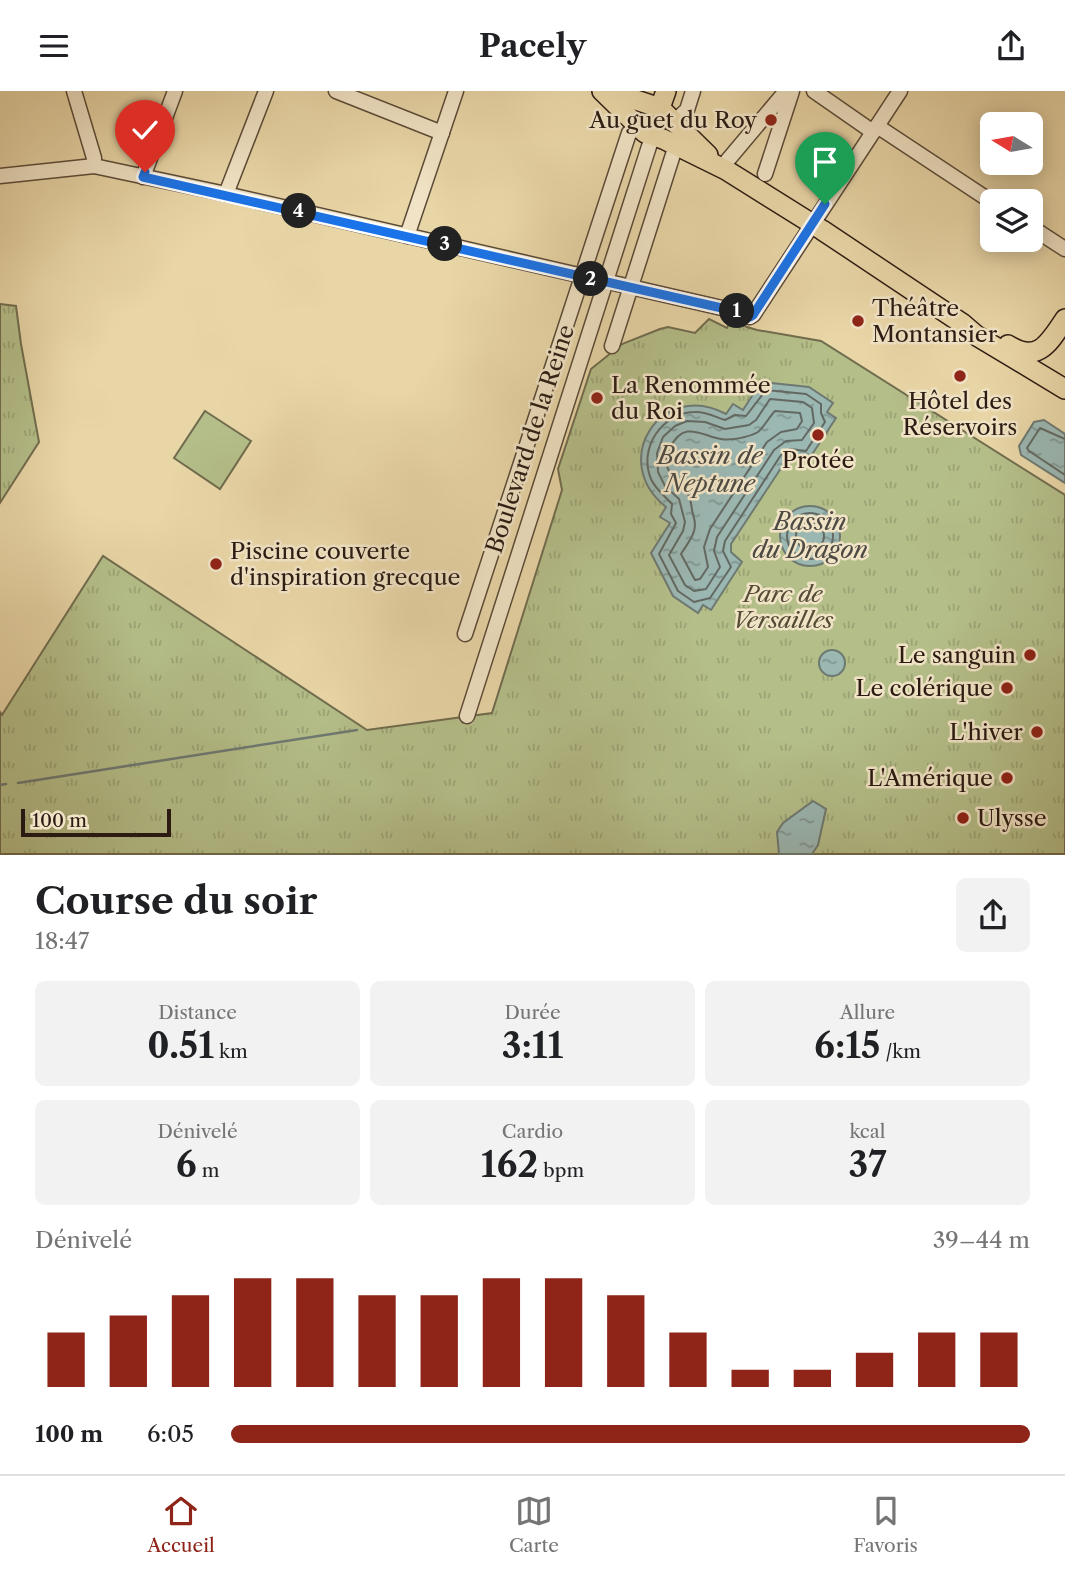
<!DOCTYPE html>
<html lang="fr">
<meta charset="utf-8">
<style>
:root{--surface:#fff;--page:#f2f2f2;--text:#202124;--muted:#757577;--line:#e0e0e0;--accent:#8f2418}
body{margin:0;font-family:"Libre Caslon Text",serif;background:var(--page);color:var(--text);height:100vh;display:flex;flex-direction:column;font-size:26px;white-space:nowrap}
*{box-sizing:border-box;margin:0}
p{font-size:23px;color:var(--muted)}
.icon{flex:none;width:38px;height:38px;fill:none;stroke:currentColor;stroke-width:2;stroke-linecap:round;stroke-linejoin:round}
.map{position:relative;height:764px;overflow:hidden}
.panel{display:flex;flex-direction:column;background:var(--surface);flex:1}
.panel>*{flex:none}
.needle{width:46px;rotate:281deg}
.tools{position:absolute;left:980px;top:21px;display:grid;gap:14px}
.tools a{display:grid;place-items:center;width:63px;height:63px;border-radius:10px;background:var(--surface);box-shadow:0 4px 18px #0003;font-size:35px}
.scale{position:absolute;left:21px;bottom:18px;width:150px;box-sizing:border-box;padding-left:7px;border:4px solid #2b1b13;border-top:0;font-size:19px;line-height:24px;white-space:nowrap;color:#2b1b13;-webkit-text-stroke:5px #f1e4c6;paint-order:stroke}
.pin{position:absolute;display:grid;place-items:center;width:60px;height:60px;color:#fff;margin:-72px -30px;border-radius:50% 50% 50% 0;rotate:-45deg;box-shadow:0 0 7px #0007}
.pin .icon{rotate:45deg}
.km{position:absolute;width:35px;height:35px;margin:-18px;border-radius:50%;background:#222;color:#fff;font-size:19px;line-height:35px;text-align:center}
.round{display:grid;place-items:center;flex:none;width:74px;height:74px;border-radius:10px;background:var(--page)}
.summary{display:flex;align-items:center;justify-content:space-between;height:119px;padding:0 35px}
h1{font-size:38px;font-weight:800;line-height:52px}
.figures{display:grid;grid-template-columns:repeat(3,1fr);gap:10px;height:119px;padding:7px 35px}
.figures div{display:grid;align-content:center;border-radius:10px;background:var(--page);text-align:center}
.figures b{font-size:35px;font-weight:800}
.figures small{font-size:19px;font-weight:400}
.figures p{font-size:19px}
.chart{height:196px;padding:14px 35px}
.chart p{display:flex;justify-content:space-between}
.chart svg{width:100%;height:126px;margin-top:7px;stroke:var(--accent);stroke-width:6}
ul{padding:0 35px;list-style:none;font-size:23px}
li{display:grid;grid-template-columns:112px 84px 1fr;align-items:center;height:52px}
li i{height:18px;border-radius:9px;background:var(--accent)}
header{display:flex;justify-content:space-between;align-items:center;height:91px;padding:0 35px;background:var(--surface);font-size:32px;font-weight:800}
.tab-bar{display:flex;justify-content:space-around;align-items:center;height:98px;border-top:2px solid var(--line);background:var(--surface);font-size:19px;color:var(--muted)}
.tab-bar a{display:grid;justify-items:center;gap:4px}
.tab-bar .on{color:var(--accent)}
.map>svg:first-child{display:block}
.park{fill:url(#park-tufts);stroke:#706c4e;stroke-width:2}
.pitch{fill:#b4be89;stroke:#706c4e;stroke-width:2}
.water{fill:url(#water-ripples);stroke:#6e7972;stroke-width:2}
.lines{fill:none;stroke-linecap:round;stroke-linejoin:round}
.shore{stroke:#636962;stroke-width:2}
.stream{stroke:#6e7972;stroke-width:2.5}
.minor-casing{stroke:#5a4a38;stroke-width:17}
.major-casing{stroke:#2b1b13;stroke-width:22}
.minor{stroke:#f1e4c6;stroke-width:14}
.major{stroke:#e9d6a7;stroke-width:19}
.route-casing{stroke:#fff;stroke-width:14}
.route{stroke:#1a73e8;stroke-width:9}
.poi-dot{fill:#8f2418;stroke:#f1e4c6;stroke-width:2.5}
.labels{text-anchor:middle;stroke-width:5;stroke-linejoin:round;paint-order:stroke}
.poi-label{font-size:23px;fill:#2b1b13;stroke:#f1e4c6;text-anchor:end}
.street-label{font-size:23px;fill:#2b1b13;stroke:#f1e4c6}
.park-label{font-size:23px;font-style:italic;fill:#544c36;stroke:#f1e4c6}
.water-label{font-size:24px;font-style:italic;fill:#4d4a43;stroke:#f1e4c6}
</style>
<header><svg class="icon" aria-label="menu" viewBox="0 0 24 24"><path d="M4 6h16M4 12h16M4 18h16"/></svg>Pacely<svg class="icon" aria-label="share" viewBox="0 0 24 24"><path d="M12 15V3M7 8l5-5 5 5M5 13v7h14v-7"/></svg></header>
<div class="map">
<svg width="1065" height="764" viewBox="0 0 1065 764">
<defs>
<pattern id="park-tufts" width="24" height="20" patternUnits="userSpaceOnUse" patternTransform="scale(1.75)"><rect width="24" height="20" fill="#b4be89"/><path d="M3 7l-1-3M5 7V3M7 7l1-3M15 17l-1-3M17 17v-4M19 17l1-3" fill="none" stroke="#9ba375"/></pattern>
<pattern id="water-ripples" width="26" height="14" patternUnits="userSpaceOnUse" patternTransform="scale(1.75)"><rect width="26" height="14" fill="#9bb7b2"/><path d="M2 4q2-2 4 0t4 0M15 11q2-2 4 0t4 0" fill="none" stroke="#7f9490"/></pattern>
</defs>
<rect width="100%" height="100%" fill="#e9d6a7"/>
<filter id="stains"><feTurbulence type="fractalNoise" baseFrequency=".00286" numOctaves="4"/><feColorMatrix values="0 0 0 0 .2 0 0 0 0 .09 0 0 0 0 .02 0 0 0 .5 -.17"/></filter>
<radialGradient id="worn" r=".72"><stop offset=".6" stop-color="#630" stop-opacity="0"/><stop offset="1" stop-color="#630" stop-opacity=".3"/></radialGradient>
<g class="park">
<polygon points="0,213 16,215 21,253 39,351 0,412"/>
<polygon points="732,226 747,236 757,239 821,250 1065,404 1065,763 0,763 0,621 2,624 103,465 367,639 492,622 562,399 558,378 591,278 622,253 660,238 668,236 695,242 709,228 727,237"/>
</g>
<polygon class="pitch" points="205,320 251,350 220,398 174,367"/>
<g class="water">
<path d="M761 291 809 296 833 312 827 321 836 327 807 371 795 365 787 368 731 453V461L742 471 711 519 703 514 698 522 673 505 651 462 670 432 660 426 666 416C608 370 661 288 726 323L733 313 743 319Z"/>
<polygon points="1044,329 1065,343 1065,392 1021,364 1019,355 1034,331"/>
<circle cx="810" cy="445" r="30"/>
<circle cx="832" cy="572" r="13"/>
<polygon points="813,710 826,718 818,754 812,763 779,763 777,741 783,732"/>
</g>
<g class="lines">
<g class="shore">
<path d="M766 299 806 303 821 313V322L825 331 806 360 790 358 781 364 725 450 723 460 731 476 710 507 694 511 678 500 659 463 676 432 671 423 672 413C664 404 656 399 651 388 638 357 662 322 694 321 706 320 715 326 725 329L735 324 746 325Z"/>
<polygon points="770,308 803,311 812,317 814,332 802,349 786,350 774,359 717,446 714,460 720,476 706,498 694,500 685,494 669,464 683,440 685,431 679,408 665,395 658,381 657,362 663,346 675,335 687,330 705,331 725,338 749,334 756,329"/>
<path d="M775 320 800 322 802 330 797 338 781 341 767 351 710 438 704 456 708 476 700 488 695 489 681 463C685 456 692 448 694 440 697 431 693 426 692 419 691 413 691 408 688 403 679 386 658 382 670 357 684 328 702 345 721 348 731 350 749 346 758 341 765 335 769 326 775 320Z"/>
<polyline points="1065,348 1040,337 1027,357 1029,360 1065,384"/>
<circle cx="810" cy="445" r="23"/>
<circle cx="810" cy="445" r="14"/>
</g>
<g class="stream">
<polyline points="18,692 357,639"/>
<polyline points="0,694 6,693"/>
</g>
<defs>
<g id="minor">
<polyline points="74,0 94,67 94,75"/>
<polyline points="336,0 442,42"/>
<polyline points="814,0 873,41"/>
<polyline points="674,31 687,19 693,0"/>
<polyline points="877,35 992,111"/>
<polyline points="722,76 786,0"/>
<polyline points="765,83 792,0"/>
<polyline points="0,85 94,75 226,103 735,220 750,226 753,224 900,0"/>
<polyline points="143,86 175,0"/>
<polyline points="226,103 266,0"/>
<polyline points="1031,136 1065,158"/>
<polyline points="407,145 456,0"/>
<polyline points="612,255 676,54"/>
<polyline points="465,543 629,42 640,36"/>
<polyline points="467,625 652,46"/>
</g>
<g id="major">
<polyline points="602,0 645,42 663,48 726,79 822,139 963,233 977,245 1065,298"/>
<polyline points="609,0 660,17 708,64"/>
<polyline points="660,17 666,0"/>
<path d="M1008 254C1038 273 1049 252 1065 228"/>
</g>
</defs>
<use href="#minor" class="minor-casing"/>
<use href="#major" class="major-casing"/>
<use href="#minor" class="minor"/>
<use href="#major" class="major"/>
</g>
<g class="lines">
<defs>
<polyline id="route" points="145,81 143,86 735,220 750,226 753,224 825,113"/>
</defs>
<use href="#route" class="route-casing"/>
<use href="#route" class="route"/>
</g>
<g class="poi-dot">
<circle cx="771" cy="29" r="7"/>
<circle cx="858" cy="230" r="7"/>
<circle cx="960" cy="285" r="7"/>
<circle cx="597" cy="307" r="7"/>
<circle cx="818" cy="344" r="7"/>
<circle cx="216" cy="473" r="7"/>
<circle cx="1030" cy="564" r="7"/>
<circle cx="1007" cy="597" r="7"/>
<circle cx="1037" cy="641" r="7"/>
<circle cx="1007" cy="687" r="7"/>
<circle cx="963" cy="727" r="7"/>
</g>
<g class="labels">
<g class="poi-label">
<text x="757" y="37">Au guet du Roy</text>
<text x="872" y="225" text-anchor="start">Théâtre<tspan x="872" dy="26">Montansier</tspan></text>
<text x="611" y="302" text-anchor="start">La Renommée<tspan x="611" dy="26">du Roi</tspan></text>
<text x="960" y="318" text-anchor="middle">Hôtel des<tspan x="960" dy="26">Réservoirs</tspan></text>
<text x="818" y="377" text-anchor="middle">Protée</text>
<text x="230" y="468" text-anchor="start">Piscine couverte<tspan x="230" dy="26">d'inspiration grecque</tspan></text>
<text x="1016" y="572">Le sanguin</text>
<text x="993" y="605">Le colérique</text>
<text x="1023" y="649">L'hiver</text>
<text x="993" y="695">L'Amérique</text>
<text x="977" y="735" text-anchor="start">Ulysse</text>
</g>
<g class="street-label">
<text transform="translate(530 348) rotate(-72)" y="8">Boulevard de la Reine</text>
</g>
<g class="park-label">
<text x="783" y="511">Parc de<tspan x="783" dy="26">Versailles</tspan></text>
</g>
<g class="water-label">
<text x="710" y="373">Bassin de<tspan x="710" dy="28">Neptune</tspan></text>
<text x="810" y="439">Bassin<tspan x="810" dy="28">du Dragon</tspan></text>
</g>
</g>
<rect width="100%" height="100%" filter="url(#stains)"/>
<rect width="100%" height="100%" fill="url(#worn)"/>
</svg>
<div class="tools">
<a><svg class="needle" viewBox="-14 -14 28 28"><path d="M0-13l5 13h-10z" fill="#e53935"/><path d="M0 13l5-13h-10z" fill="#757577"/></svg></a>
<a><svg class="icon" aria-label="layers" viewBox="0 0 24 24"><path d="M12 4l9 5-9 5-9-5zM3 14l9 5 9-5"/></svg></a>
</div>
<div class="scale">100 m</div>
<div class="pin" style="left:825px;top:113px;background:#1e9e55"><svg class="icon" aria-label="arrive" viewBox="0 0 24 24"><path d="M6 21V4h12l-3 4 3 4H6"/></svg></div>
<div class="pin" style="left:145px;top:81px;background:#d93025"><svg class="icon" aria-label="check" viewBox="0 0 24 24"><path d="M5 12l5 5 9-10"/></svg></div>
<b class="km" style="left:737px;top:220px">1</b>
<b class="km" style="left:591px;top:188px">2</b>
<b class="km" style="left:445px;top:153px">3</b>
<b class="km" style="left:299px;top:120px">4</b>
</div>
<section class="panel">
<div class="summary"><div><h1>Course du soir</h1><p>18:47</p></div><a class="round"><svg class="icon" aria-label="share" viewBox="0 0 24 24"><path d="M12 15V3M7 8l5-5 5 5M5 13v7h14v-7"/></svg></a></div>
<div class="figures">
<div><p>Distance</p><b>0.51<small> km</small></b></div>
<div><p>Durée</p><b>3:11</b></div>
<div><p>Allure</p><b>6:15<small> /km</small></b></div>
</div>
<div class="figures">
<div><p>Dénivelé</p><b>6<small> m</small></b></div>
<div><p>Cardio</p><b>162<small> bpm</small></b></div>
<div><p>kcal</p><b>37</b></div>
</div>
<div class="chart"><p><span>Dénivelé</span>39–44 m</p>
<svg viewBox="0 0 160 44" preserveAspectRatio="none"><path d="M5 44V25M15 44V19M25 44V12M35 44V6M45 44V6M55 44V12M65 44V12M75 44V6M85 44V6M95 44V12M105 44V25M115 44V38M125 44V38M135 44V32M145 44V25M155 44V25"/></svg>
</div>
<ul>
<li><b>100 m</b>6:05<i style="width:100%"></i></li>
</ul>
</section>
<nav class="tab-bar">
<a class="on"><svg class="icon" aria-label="home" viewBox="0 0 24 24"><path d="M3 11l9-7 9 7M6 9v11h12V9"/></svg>Accueil</a>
<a><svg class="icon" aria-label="map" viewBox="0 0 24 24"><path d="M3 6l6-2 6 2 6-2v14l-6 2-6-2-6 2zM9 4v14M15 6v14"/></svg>Carte</a>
<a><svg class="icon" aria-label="saved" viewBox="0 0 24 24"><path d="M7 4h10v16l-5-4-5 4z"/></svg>Favoris</a>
</nav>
